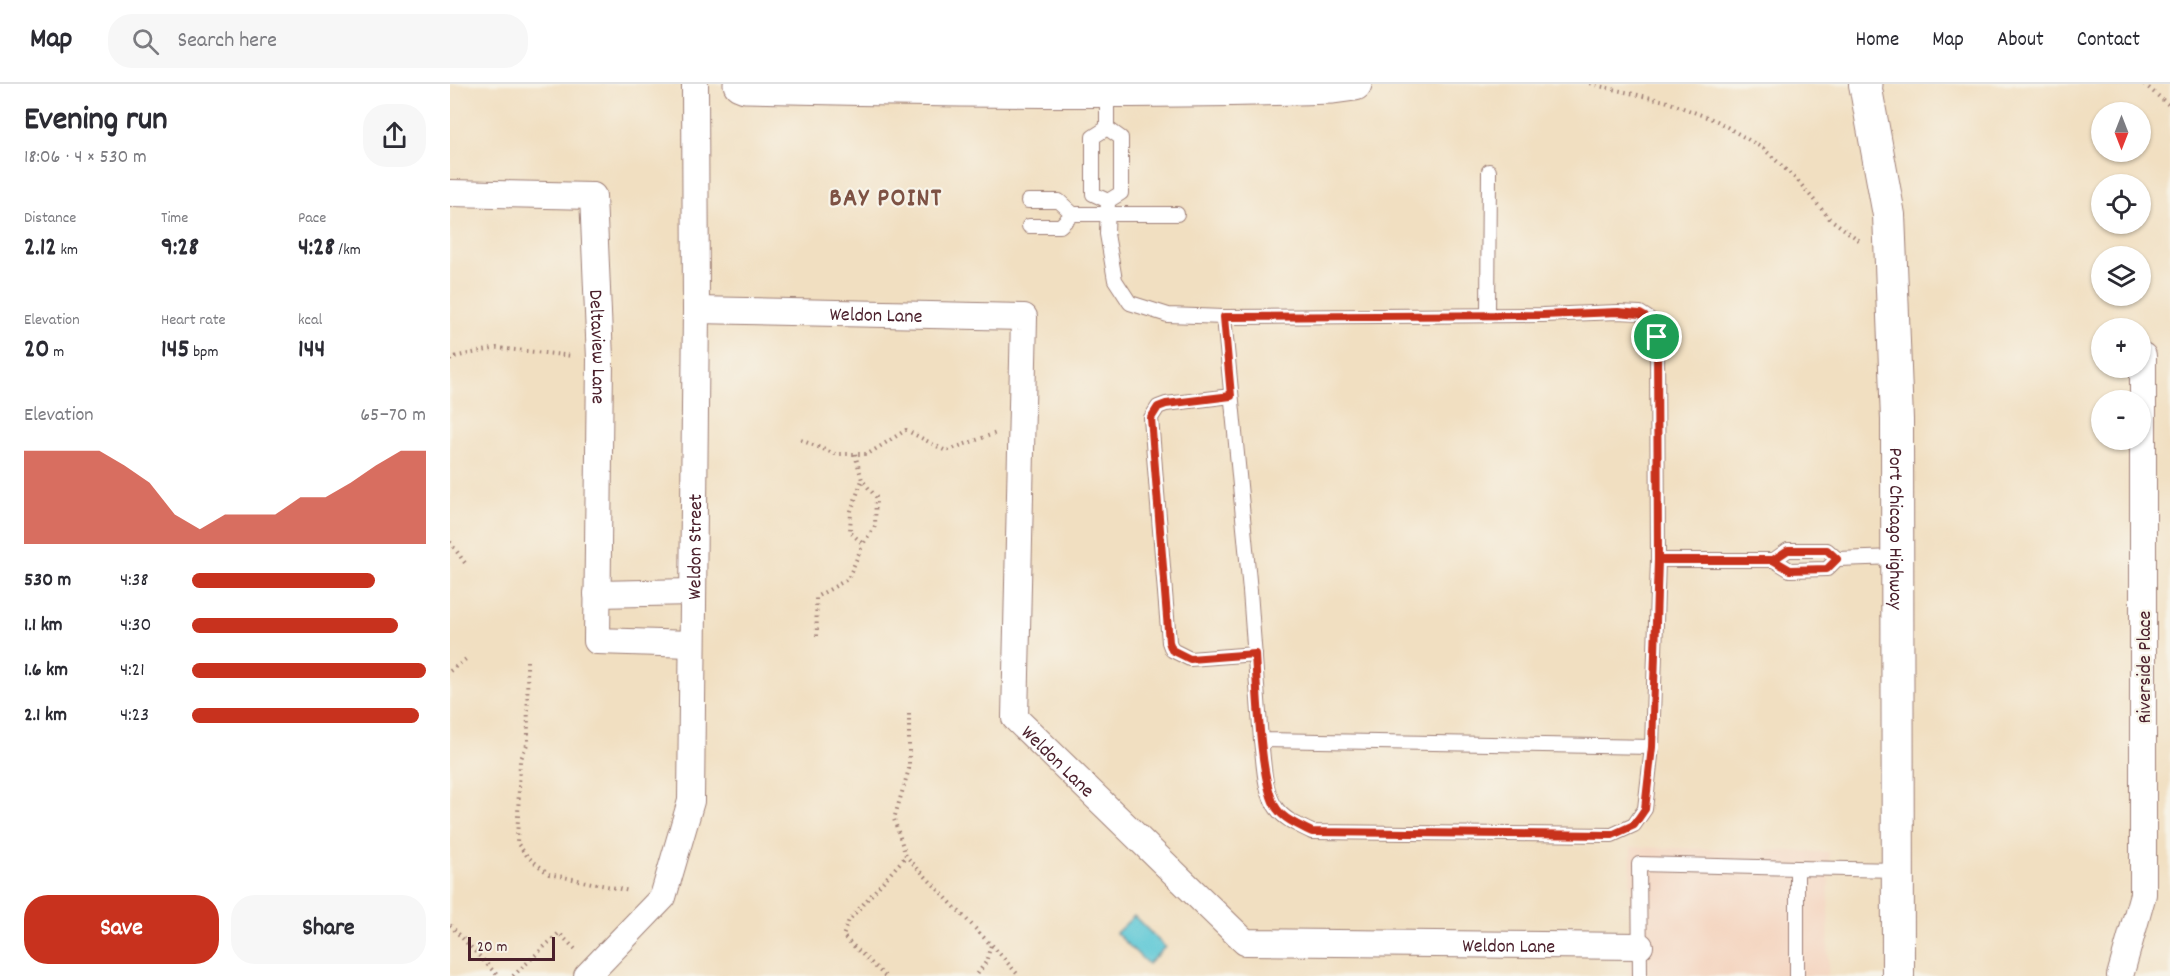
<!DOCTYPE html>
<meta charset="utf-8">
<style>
:root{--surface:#fff;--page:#f7f7f7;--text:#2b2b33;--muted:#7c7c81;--line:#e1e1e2;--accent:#c8321e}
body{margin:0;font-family:Dekko,sans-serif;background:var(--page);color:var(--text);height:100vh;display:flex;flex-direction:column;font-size:22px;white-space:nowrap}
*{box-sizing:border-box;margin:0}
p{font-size:20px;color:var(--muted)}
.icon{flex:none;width:33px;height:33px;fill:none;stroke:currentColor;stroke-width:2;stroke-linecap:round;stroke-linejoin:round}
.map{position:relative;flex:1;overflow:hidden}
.sheet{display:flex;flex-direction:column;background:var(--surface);width:450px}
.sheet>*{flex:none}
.needle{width:39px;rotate:180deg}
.buttons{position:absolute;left:1641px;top:18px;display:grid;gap:12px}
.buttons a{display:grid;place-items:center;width:60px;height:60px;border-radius:50%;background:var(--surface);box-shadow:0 2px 4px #0004;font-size:30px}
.scale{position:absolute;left:18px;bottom:15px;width:87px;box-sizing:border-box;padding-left:6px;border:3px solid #4a1f2b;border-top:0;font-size:16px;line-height:21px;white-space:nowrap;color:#4a1f2b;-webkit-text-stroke:4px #f7f3e8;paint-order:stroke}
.pin{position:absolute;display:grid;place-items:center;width:51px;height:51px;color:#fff;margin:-26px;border:3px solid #fff;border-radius:50%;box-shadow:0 2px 6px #0007}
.round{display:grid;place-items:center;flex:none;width:63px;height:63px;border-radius:24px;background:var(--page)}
.head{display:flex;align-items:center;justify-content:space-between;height:102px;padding:0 24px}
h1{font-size:33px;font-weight:700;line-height:45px}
.metrics{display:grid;grid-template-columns:repeat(3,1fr);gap:9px;height:102px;padding:6px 24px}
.metrics div{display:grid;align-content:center}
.metrics b{font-size:26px;font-weight:700}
.metrics small{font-size:16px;font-weight:400}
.metrics p{font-size:16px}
.chart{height:168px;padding:12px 24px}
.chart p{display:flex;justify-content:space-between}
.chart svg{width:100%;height:108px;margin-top:6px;fill:var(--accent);opacity:.7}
.cta{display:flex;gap:12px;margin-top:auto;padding:12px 24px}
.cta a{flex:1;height:69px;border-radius:24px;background:var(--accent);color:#fff;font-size:24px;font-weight:700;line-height:69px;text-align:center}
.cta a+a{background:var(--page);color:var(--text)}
ul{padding:0 24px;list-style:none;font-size:20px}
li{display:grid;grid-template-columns:96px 72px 1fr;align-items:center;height:45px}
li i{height:15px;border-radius:8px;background:var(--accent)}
header{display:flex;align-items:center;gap:36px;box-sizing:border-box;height:84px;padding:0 30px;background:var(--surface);border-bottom:2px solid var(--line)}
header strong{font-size:28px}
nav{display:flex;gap:33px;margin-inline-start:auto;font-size:21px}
.search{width:420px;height:54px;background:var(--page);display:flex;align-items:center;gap:15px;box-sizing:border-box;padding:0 21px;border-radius:24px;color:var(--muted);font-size:22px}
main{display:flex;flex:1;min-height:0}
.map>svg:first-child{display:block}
.built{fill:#f4d4bf}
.water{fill:#5dc8d6;stroke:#547480;stroke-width:1.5}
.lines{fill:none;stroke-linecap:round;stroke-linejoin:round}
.service-casing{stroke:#9e7f76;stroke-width:16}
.minor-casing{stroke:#9e7f76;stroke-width:28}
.tertiary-casing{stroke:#9e7f76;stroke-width:34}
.secondary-casing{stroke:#9e7f76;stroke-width:35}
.path{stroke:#9e7f76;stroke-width:4;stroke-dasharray:1.5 4.5;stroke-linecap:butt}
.service{stroke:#fff;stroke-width:14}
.minor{stroke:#fff;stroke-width:26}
.tertiary{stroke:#fff;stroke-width:32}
.secondary{stroke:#fff;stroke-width:33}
.route-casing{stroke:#fff;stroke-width:12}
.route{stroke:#c8321e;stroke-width:8}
.labels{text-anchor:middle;stroke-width:4.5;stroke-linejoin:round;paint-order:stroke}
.street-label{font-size:20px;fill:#4a1f2b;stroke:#f7f3e8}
.district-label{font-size:26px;font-weight:bold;letter-spacing:1.5px;fill:#7e5244;stroke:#f7f3e8}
</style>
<header>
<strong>Map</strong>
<div class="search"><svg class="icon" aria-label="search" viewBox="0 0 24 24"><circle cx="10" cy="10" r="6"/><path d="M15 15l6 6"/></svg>Search here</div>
<nav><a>Home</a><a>Map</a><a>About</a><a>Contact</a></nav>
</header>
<main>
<section class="sheet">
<div class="head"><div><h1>Evening run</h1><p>18:06 · 4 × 530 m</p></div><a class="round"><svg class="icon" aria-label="share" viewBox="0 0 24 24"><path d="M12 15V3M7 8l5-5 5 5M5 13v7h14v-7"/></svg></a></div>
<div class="metrics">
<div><p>Distance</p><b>2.12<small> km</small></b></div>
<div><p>Time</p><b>9:28</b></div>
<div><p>Pace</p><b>4:28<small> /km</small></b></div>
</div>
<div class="metrics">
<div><p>Elevation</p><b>20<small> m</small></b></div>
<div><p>Heart rate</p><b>145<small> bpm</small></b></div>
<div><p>kcal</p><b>144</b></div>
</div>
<div class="chart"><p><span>Elevation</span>65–70 m</p>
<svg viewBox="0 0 160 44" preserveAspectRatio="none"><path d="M0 44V6L10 6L20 6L30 6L40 12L50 19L60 32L70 38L80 32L90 32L100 32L110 25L120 25L130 19L140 12L150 6L160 6V44z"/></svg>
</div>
<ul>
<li><b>530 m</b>4:38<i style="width:78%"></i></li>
<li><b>1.1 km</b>4:30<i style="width:88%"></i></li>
<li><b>1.6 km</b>4:21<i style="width:100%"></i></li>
<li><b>2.1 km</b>4:23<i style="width:97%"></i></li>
</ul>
<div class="cta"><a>Save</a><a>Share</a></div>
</section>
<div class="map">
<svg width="1720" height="892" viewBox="0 0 1720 892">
<rect width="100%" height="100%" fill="#f7f3e8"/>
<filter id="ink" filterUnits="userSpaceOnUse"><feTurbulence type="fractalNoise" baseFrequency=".0167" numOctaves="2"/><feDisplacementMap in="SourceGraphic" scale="12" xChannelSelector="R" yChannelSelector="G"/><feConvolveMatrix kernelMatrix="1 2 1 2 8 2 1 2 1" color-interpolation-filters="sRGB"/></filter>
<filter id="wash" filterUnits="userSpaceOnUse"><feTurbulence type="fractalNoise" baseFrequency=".008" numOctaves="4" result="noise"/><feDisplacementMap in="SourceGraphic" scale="24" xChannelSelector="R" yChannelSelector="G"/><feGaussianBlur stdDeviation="1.35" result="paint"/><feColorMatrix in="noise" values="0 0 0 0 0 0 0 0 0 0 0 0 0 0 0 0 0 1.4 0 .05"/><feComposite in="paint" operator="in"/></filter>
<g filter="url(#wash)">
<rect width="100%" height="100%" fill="#f1dfc1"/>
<polygon class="built" points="1181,763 1379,768 1378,892 1179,892"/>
<polygon class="water" points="684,832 715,863 698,880 666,849"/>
</g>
<g filter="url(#ink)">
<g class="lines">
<defs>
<g id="service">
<polyline points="657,44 643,53 643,110 658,117"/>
<polyline points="657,44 671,54 671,109 658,117"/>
<polyline points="657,44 657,7"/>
<polyline points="578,117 609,117 623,130 727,130"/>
<polyline points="658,117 657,150 665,196 680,219 718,231 774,233 1092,231 1168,228 1190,229 1204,238 1207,253 1208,476 1202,663 811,656 800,507 774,233"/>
<polyline points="579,142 610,142 623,130"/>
<polyline points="1038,231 1039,87"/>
<polyline points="781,312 716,320 708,323 701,334 719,558 722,566 740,575 805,570"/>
<polyline points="1208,476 1324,476 1340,486 1377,485 1387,475"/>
<polyline points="1324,476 1338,466 1377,466 1387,475 1447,473"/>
<path d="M811 656C814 677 813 707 827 725 835 736 850 742 862 748L1162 751 1184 741 1195 725 1202 663"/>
<polyline points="1190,892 1189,780 1347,784"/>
<polyline points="1347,892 1347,784 1448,786"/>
</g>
<g id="minor">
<path id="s1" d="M0 109 143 112 150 275 147 557 242 560"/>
<path id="s2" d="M246 226 574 233 565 634 795 858 1190 862"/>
<polyline points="147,510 243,508"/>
<path id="s3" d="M137 892 213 813 241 717 246 226 245 0"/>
<polyline points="1670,892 1693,810 1693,272"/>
</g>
<g id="tertiary">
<path id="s4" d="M1415 0 1439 131 1441 180 1447 336 1448 892"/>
</g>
<g id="secondary">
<path d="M290 0 295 2C491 7 687 9 883 3L905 0"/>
<polyline points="1416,1 1416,0"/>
</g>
</defs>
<use href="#service" class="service-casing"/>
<use href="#minor" class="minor-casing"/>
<use href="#tertiary" class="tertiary-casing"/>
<use href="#secondary" class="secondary-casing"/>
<g class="path">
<polyline points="1140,0 1215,17 1267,37 1314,65 1348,97 1379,134 1410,157"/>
<polyline points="1694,0 1720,22"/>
<polyline points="0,276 4,273 47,264 123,272"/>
<polyline points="351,356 385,370 418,370 456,346 496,367 546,349"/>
<polyline points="405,370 412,396 426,413 425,442 413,460 400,448 401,427 412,396"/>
<polyline points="0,458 15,479"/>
<polyline points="367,552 366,513 398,495 413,460"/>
<polyline points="77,577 78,658 70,677 67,759 78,773 99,790 180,807"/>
<polyline points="0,587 16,575"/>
<polyline points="459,630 459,685 444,735 456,772 541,861 536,878 526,892"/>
<polyline points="0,841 48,892"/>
<polyline points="542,861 569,892"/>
<polyline points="63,892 109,849 125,865"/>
<polyline points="435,892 393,852 399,836 456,772"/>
</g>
<use href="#service" class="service"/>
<use href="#minor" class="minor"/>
<use href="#tertiary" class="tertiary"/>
<use href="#secondary" class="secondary"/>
</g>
</g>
<g class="lines" filter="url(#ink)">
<defs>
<path id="route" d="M1207 253 1204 238 1190 230 1168 228 1092 231 774 233 781 312 716 320 708 323 701 334 719 558 722 566 740 575 805 570C807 602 810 703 827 725 835 736 850 742 862 748L1162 751 1184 741 1195 725 1202 663 1208 476H1323L1338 466H1377L1387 475 1377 485 1340 486 1323 476H1208L1207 253"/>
</defs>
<use href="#route" class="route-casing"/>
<use href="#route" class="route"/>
</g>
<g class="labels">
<g class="street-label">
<text dy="7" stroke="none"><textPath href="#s2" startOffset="180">Weldon Lane</textPath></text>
<text dy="7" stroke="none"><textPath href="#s1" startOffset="294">Deltaview Lane</textPath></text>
<text dy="7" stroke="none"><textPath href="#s4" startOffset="447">Port Chicago Highway</textPath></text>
<text dy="7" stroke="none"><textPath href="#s3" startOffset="464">Weldon Street</textPath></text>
<text transform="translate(1693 583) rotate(-90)" y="7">Riverside Place</text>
<text dy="7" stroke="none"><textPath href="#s2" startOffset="790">Weldon Lane</textPath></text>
<text dy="7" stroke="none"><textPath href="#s2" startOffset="1314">Weldon Lane</textPath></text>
</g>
<g class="district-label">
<text x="436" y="121">BAY POINT</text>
</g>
</g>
</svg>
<div class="buttons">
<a><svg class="needle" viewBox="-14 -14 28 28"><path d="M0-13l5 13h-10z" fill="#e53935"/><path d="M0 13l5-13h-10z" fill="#7c7c81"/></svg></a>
<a><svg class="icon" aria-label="locate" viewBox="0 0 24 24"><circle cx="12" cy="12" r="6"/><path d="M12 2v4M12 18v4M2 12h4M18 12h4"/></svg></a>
<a><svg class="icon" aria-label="layers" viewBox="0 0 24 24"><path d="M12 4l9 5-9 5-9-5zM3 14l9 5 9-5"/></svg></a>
<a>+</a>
<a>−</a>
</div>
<div class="scale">20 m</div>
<div class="pin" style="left:1207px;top:253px;background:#1e9e55"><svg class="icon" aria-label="arrive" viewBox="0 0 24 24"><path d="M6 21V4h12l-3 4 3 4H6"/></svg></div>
</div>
</main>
